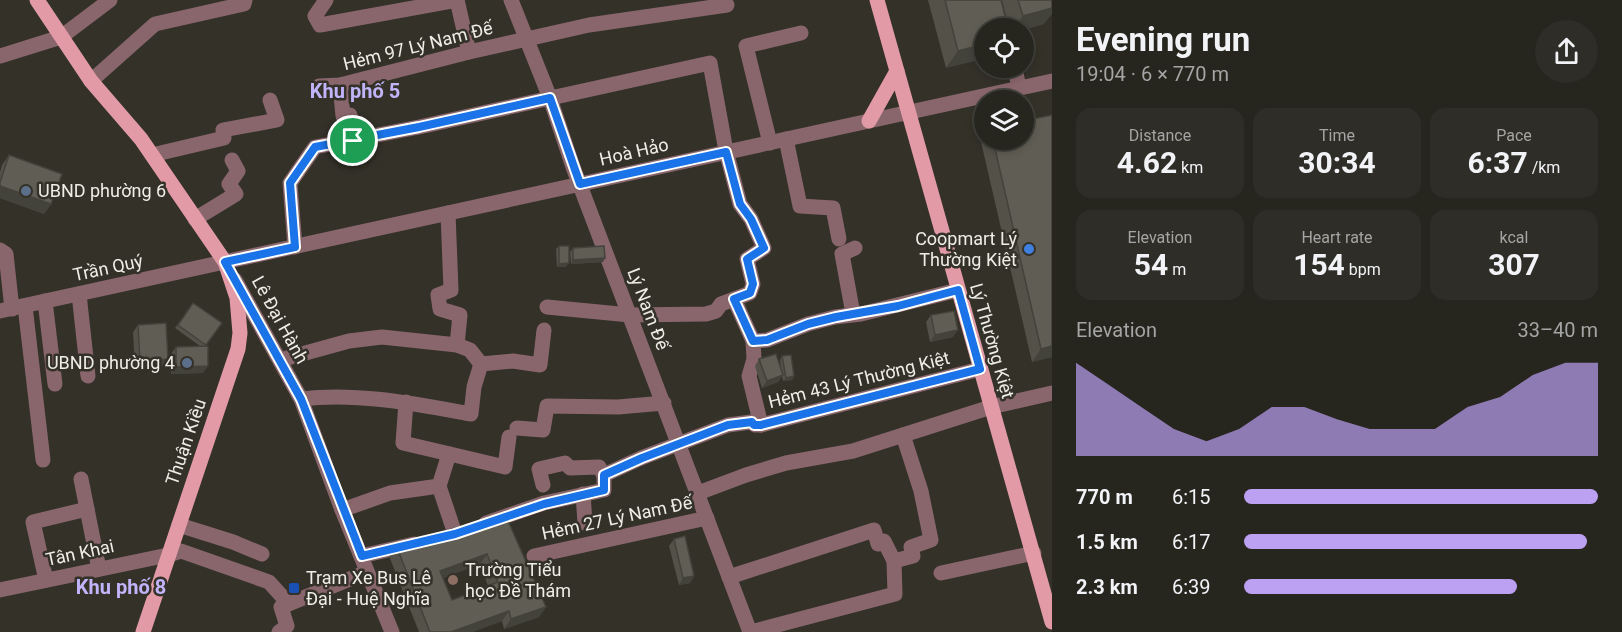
<!DOCTYPE html>
<meta charset="utf-8">
<style>
:root{--surface:#26251e;--page:#2e2d27;--text:#f1f3f6;--muted:#a4a5a4;--line:#42423c;--accent:#bca0f2}
body{margin:0;font-family:Roboto,sans-serif;background:var(--page);color:var(--text);height:100vh;display:flex;flex-direction:column;font-size:22px;white-space:nowrap}
*{box-sizing:border-box;margin:0}
p{font-size:20px;color:var(--muted)}
.icon{flex:none;width:33px;height:33px;fill:none;stroke:currentColor;stroke-width:2;stroke-linecap:round;stroke-linejoin:round}
.map{position:relative;flex:1;overflow:hidden}
.sheet{display:flex;flex-direction:column;background:var(--surface);width:570px}
.sheet>*{flex:none}
.fabs{position:absolute;left:974px;top:18px;display:grid;gap:12px}
.fabs a{display:grid;place-items:center;width:60px;height:60px;border-radius:50%;background:var(--surface);box-shadow:0 3px 9px #0003,0 0 0 2px var(--line);font-size:30px}
.pin{position:absolute;display:grid;place-items:center;width:51px;height:51px;color:#fff;margin:-26px;border:3px solid #fff;border-radius:50%;box-shadow:0 2px 6px #0007}
.round{display:grid;place-items:center;flex:none;width:63px;height:63px;border-radius:32px;background:var(--page)}
.summary{display:flex;align-items:center;justify-content:space-between;height:102px;padding:0 24px}
h1{font-size:33px;font-weight:700;line-height:45px}
.stats{display:grid;grid-template-columns:repeat(3,1fr);gap:9px;height:102px;padding:6px 24px}
.stats div{display:grid;align-content:center;border-radius:15px;background:var(--page);text-align:center}
.stats b{font-size:30px;font-weight:700}
.stats small{font-size:16px;font-weight:400}
.stats p{font-size:16px}
.chart{height:168px;padding:12px 24px}
.chart p{display:flex;justify-content:space-between}
.chart svg{width:100%;height:108px;margin-top:6px;fill:var(--accent);opacity:.7}
ul{padding:0 24px;list-style:none;font-size:20px}
li{display:grid;grid-template-columns:96px 72px 1fr;align-items:center;height:45px}
li i{height:15px;border-radius:8px;background:var(--accent)}
main{display:flex;flex:1;min-height:0}
.map>svg:first-child{display:block}
.lines{fill:none;stroke-linecap:round;stroke-linejoin:round}
.minor{stroke:#89666c;stroke-width:15}
.major{stroke:#e19aa6;stroke-width:15}
.wall{fill:#535148;fill-rule:evenodd}
.shaded-wall{fill:#43423b}
.building{fill:#605e54;stroke:#43423b;stroke-width:1.5;fill-rule:evenodd}
.route-casing{stroke:#fff;stroke-width:12}
.route{stroke:#1a73e8;stroke-width:8}
.service-dot{fill:#5c6f8a;stroke:#333128;stroke-width:2}
.shop-dot{fill:#3f7fe0;stroke:#333128;stroke-width:2}
.education-dot{fill:#8d6e63;stroke:#333128;stroke-width:2}
.transit-dot{fill:#1a4fb4;stroke:#333128;stroke-width:2}
.labels{text-anchor:middle;stroke-width:5;stroke-linejoin:round;paint-order:stroke}
.street-label{font-size:18px;fill:#eeede7;stroke:#333128}
.poi-label{font-size:18px;fill:#eeede7;stroke:#333128;text-anchor:start}
.neighbourhood-label{font-size:20px;font-weight:bold;fill:#c1b4fb;stroke:#333128}
</style>
<main>
<div class="map">
<svg width="1052" height="632" viewBox="0 0 1052 632">
<rect width="100%" height="100%" fill="#333128"/>
<g class="lines">
<g class="minor">
<polyline points="326,0 315,16 320,25 457,0"/>
<polyline points="457,0 469,52"/>
<polyline points="511,0 550,98 573,167 750,632"/>
<polyline points="0,56 61,37 110,0"/>
<polyline points="1015,68 1019,88"/>
<polyline points="91,81 155,24 244,4 245,0"/>
<polyline points="340,85 343,116 350,115 353,141"/>
<polyline points="319,86 340,85 469,52 589,25 727,5"/>
<polyline points="786,139 800,206 833,208 839,239"/>
<polyline points="770,143 746,46 801,33"/>
<polyline points="152,155 224,138 223,130 277,120 270,100"/>
<polyline points="448,213 451,290 438,295 440,309 460,315 457,345"/>
<polyline points="195,219 236,194 229,184 238,171 232,160"/>
<polyline points="295,247 290,183 315,147 419,127 710,63 726,151 740,204 751,219 764,248 747,259 753,284 750,293 721,304 716,311 706,314 630,315 547,307"/>
<polyline points="0,250 6,254 12,309"/>
<polyline points="235,280 301,399 342,510 392,632"/>
<polyline points="79,294 88,376"/>
<polyline points="734,299 753,341 767,340 808,324 835,317 861,314 958,290"/>
<polyline points="45,301 55,384"/>
<polyline points="25,306 43,460"/>
<polyline points="0,311 1052,81"/>
<polyline points="853,314 842,254 855,248"/>
<polyline points="753,341 754,359 749,376 761,425"/>
<polyline points="280,360 349,341 382,337 457,345 470,350 481,364 513,361 540,365 544,330"/>
<path d="M301 399C357 392 416 404 471 414L474 387 481 364"/>
<polyline points="406,402 403,443 505,467 509,437"/>
<polyline points="517,428 543,430 547,406 618,407 664,403"/>
<polyline points="81,479 99,569"/>
<polyline points="543,485 539,469 565,463 570,468 599,467 604,475 641,458 728,425 751,422 755,425 761,425 980,369"/>
<polyline points="439,486 455,534"/>
<polyline points="698,493 746,475 786,463 853,451 991,407 1052,393"/>
<polyline points="583,494 585,523"/>
<polyline points="342,510 390,493 439,486 449,454"/>
<polyline points="486,523 544,503 604,490 604,475"/>
<polyline points="179,525 233,542 262,554"/>
<polyline points="361,556 414,544"/>
<polyline points="534,556 707,518"/>
<polyline points="941,573 1034,553"/>
<polyline points="729,577 874,530 878,544 884,541 894,561 913,556 911,547 931,540 921,491 903,435"/>
<polyline points="46,580 33,522 87,509"/>
<polyline points="0,590 168,555 181,551 269,582 288,603"/>
<polyline points="279,632 287,626 281,607 367,572"/>
<polyline points="751,632 895,594 894,561"/>
</g>
<g class="major">
<polyline points="37,0 91,81 141,139 225,262 237,298 240,333 238,349 143,632"/>
<polyline points="877,0 1052,622"/>
<polyline points="869,121 897,71"/>
</g>
</g>
<g class="wall">
<polygon points="928,0 1001,0 946,68"/>
<polygon points="1002,0 1052,0 1044,24 1023,30 1023,28 1009,28"/>
<polygon points="984,137 984,140 1023,140 1052,357 1032,362 981,142"/>
<polygon points="9,155 51,204 44,214 0,198 0,172 2,165"/>
<polygon points="559,246 566,267 557,267 556,249"/>
<polygon points="573,248 603,262 571,264 570,252"/>
<polygon points="193,303 222,323 206,346 203,373 171,374 171,354 176,347 200,346 175,328"/>
<polygon points="931,315 953,337 930,342 926,322"/>
<polygon points="138,325 168,359 163,366 135,368 133,332"/>
<polygon points="782,356 794,376 792,380 783,381 782,376 778,382 762,388 755,366 759,359 781,369 780,360"/>
<path d="M505 514 546 607 539 617 504 629 502 621 472 632H419L389 556 396 545ZM480 564 488 586 452 600 443 578Z"/>
<polygon points="674,539 694,576 690,583 679,585 669,546"/>
</g>
<g class="shaded-wall">
<polygon points="1052,8 1052,14 1044,24 1023,30 1023,28 1014,28 1023,16"/>
<polygon points="984,44 984,59 946,68 958,51"/>
<polygon points="0,186 51,204 44,214 0,198"/>
<polygon points="605,258 603,262 571,264 573,260"/>
<polygon points="569,263 566,267 557,267 559,264"/>
<polygon points="958,330 953,337 930,342 935,335"/>
<polygon points="1052,346 1052,357 1032,362 1041,349"/>
<polygon points="168,359 163,366 135,368 140,361"/>
<polygon points="208,366 203,373 171,374 176,367"/>
<polygon points="783,375 778,382 762,388 767,381"/>
<polygon points="794,376 792,380 783,381 786,378"/>
<polygon points="487,554 480,564 433,582 440,571"/>
<polygon points="694,576 690,583 679,585 683,578"/>
<polygon points="546,607 539,617 504,629 511,619"/>
<polygon points="509,611 502,621 472,632 451,632"/>
</g>
<g class="building">
<polygon points="945,0 1001,0 1008,28 984,28 984,44 958,51"/>
<polygon points="1018,0 1052,0 1052,8 1023,16"/>
<polygon points="1052,115 1052,346 1041,349 993,140 1023,140 1023,121"/>
<polygon points="9,155 62,174 51,204 0,186 0,182"/>
<polygon points="559,246 569,246 569,263 559,264"/>
<polygon points="604,246 605,258 573,260 573,248"/>
<polygon points="193,303 222,323 206,345 178,325"/>
<polygon points="954,311 958,330 935,335 931,315"/>
<polygon points="166,323 168,359 140,361 138,325"/>
<polygon points="208,346 208,366 176,367 176,347"/>
<polygon points="776,354 783,375 767,381 759,359"/>
<polygon points="791,355 794,376 786,378 782,356"/>
<path d="M505 514 546 607 511 619 509 611 451 632H430L396 545ZM487 554 498 582 452 600 440 571Z"/>
<polygon points="685,536 694,576 683,578 674,539"/>
</g>
<g class="lines">
<defs>
<polygon id="route" points="550,98 580,184 726,152 740,204 751,219 764,248 747,259 753,284 750,293 734,299 753,341 767,340 808,324 836,317 898,306 958,290 980,369 761,425 754,425 752,422 728,425 642,458 604,475 604,490 544,504 455,534 362,556 301,399 225,262 295,247 290,183 315,147 419,127"/>
</defs>
<use href="#route" class="route-casing"/>
<use href="#route" class="route"/>
</g>
<g class="service-dot">
<circle cx="26" cy="191" r="6"/>
<circle cx="187" cy="363" r="6"/>
</g>
<circle class="shop-dot" cx="1029" cy="249" r="6"/>
<circle class="education-dot" cx="453" cy="580" r="6"/>
<rect class="transit-dot" x="288" y="582" width="12" height="12" rx="3"/>
<g class="labels">
<g class="street-label">
<text transform="translate(418 46) rotate(-14)" y="6">Hẻm 97 Lý Nam Đế</text>
<text transform="translate(634 152) rotate(-13)" y="6">Hoà Hảo</text>
<text transform="translate(108 268) rotate(-12)" y="6">Trần Quý</text>
<text transform="translate(648 309) rotate(69)" y="6">Lý Nam Đế</text>
<text transform="translate(280 320) rotate(61)" y="6">Lê Đại Hành</text>
<text transform="translate(992 341) rotate(74)" y="6">Lý Thường Kiệt</text>
<text transform="translate(859 380) rotate(-14)" y="6">Hẻm 43 Lý Thường Kiệt</text>
<text transform="translate(186 442) rotate(-71)" y="6">Thuận Kiều</text>
<text transform="translate(617 518) rotate(-12)" y="6">Hẻm 27 Lý Nam Đế</text>
<text transform="translate(80 553) rotate(-12)" y="6">Tân Khai</text>
</g>
<g class="poi-label">
<text x="38" y="197">UBND phường 6</text>
<text x="1017" y="245" text-anchor="end">Coopmart Lý<tspan x="1017" dy="21">Thường Kiệt</tspan></text>
<text x="175" y="369" text-anchor="end">UBND phường 4</text>
<text x="465" y="576">Trường Tiểu<tspan x="465" dy="21">học Đề Thám</tspan></text>
<text x="306" y="584">Trạm Xe Bus Lê<tspan x="306" dy="21">Đại - Huệ Nghĩa</tspan></text>
</g>
<g class="neighbourhood-label">
<text x="355" y="98">Khu phố 5</text>
<text x="121" y="594">Khu phố 8</text>
</g>
</g>
</svg>
<div class="fabs">
<a><svg class="icon" aria-label="locate" viewBox="0 0 24 24"><circle cx="12" cy="12" r="6"/><path d="M12 2v4M12 18v4M2 12h4M18 12h4"/></svg></a>
<a><svg class="icon" aria-label="layers" viewBox="0 0 24 24"><path d="M12 4l9 5-9 5-9-5zM3 14l9 5 9-5"/></svg></a>
</div>
<div class="pin" style="left:353px;top:141px;background:#1e9e55"><svg class="icon" aria-label="arrive" viewBox="0 0 24 24"><path d="M6 21V4h12l-3 4 3 4H6"/></svg></div>
</div>
<section class="sheet">
<div class="summary"><div><h1>Evening run</h1><p>19:04 · 6 × 770 m</p></div><a class="round"><svg class="icon" aria-label="share" viewBox="0 0 24 24"><path d="M12 15V3M7 8l5-5 5 5M5 13v7h14v-7"/></svg></a></div>
<div class="stats">
<div><p>Distance</p><b>4.62<small> km</small></b></div>
<div><p>Time</p><b>30:34</b></div>
<div><p>Pace</p><b>6:37<small> /km</small></b></div>
</div>
<div class="stats">
<div><p>Elevation</p><b>54<small> m</small></b></div>
<div><p>Heart rate</p><b>154<small> bpm</small></b></div>
<div><p>kcal</p><b>307</b></div>
</div>
<div class="chart"><p><span>Elevation</span>33–40 m</p>
<svg viewBox="0 0 160 44" preserveAspectRatio="none"><path d="M0 44V6L10 15L20 24L30 33L40 38L50 33L60 24L70 24L80 29L90 33L100 33L110 33L120 24L130 20L140 11L150 6L160 6V44z"/></svg>
</div>
<ul>
<li><b>770 m</b>6:15<i style="width:100%"></i></li>
<li><b>1.5 km</b>6:17<i style="width:97%"></i></li>
<li><b>2.3 km</b>6:39<i style="width:77%"></i></li>
</ul>
</section>
</main>
